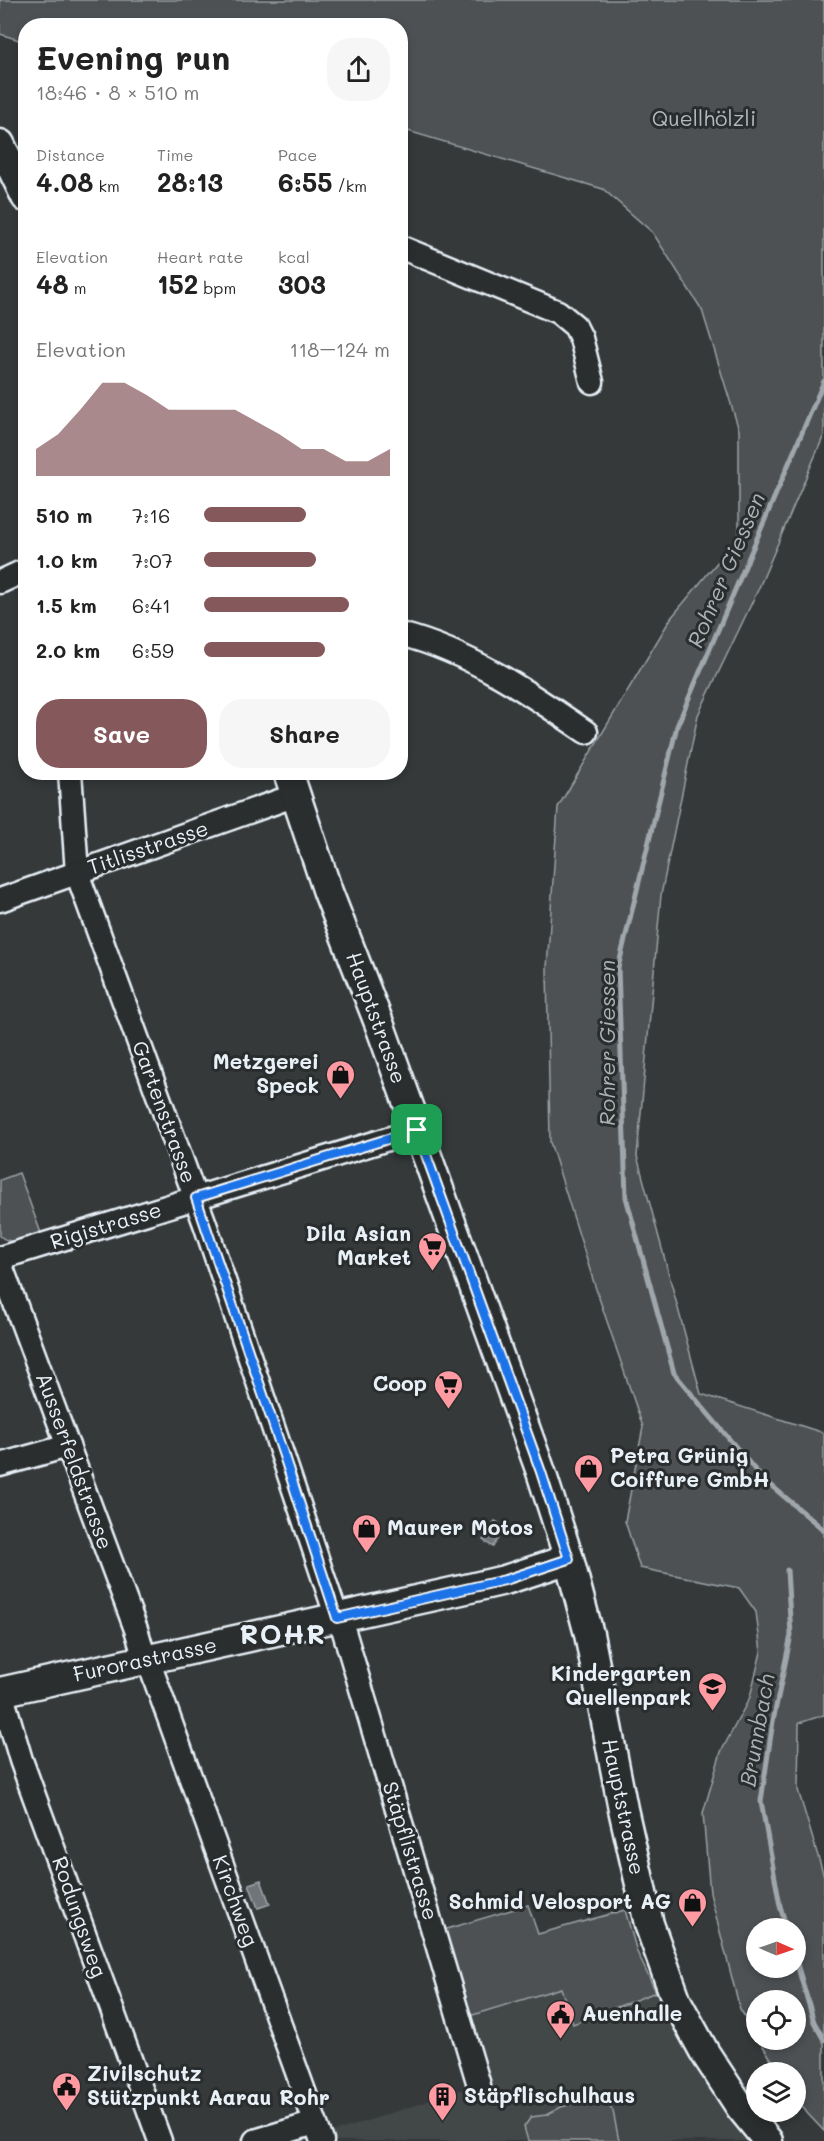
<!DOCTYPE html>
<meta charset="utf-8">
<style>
:root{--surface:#fff;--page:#f6f6f6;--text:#222;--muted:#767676;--accent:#85585c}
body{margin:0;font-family:Mali,sans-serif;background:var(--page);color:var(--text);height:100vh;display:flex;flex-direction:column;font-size:22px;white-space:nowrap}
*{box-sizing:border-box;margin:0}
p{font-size:20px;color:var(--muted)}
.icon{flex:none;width:33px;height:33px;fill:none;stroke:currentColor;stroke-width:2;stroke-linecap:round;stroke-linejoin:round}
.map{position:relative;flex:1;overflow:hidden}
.drawer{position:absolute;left:18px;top:18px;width:390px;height:762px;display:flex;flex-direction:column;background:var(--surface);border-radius:24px;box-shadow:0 3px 9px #0003}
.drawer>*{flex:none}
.needle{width:39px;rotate:92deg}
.controls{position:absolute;left:746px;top:1918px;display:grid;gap:12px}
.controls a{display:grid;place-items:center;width:60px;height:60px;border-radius:50%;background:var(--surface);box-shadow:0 3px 9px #0003;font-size:30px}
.pin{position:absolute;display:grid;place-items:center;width:51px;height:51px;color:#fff;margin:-26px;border-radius:12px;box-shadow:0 3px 9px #0006}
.round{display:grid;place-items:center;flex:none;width:63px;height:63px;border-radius:24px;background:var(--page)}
.summary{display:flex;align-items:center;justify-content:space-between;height:102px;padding:0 18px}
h1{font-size:33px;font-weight:700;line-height:45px}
.metrics{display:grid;grid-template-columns:repeat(3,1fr);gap:9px;height:102px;padding:6px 18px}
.metrics div{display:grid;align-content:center}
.metrics b{font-size:26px;font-weight:700}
.metrics small{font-size:16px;font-weight:400}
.metrics p{font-size:16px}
.chart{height:168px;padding:12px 18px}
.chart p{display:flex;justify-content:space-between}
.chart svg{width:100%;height:108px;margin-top:6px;fill:var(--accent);opacity:.7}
.cta{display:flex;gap:12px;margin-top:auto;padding:12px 18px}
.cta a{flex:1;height:69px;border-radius:24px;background:var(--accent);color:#fff;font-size:24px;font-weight:700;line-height:69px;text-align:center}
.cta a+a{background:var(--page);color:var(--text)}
ul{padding:0 18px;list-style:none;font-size:20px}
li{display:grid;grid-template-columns:96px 72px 1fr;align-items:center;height:45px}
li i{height:15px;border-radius:8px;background:var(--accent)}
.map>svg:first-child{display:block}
.built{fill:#424647}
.green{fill:#4d5152;stroke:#9aa1a5;stroke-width:1.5;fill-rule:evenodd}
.water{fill:#707579;stroke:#a0a7ac;stroke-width:1.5}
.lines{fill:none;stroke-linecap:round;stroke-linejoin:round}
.stream{stroke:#a0a7ac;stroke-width:5}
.minor-casing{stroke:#e8f1f8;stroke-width:27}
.major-casing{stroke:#e8f1f8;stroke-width:33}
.minor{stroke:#2a2d2e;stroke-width:22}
.major{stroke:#2a2d2e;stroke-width:28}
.route-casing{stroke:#fff;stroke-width:12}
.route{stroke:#1a73e8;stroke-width:8}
.labels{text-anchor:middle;stroke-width:6;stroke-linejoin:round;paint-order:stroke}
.park-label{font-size:21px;fill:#b2b9be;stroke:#2a2d2e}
.street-label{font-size:21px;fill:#e8f1f8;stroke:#2a2d2e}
.poi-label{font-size:21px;font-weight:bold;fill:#e8f1f8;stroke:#2a2d2e;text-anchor:end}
.water-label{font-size:22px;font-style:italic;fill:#acb3b8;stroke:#2a2d2e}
.district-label{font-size:27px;font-weight:bold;letter-spacing:1.5px;fill:#e8f1f8;stroke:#2a2d2e}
</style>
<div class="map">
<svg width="824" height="2141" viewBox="0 0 824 2141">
<rect width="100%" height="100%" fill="#35393a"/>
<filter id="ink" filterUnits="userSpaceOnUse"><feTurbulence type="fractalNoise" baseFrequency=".0167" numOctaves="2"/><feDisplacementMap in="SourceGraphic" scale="12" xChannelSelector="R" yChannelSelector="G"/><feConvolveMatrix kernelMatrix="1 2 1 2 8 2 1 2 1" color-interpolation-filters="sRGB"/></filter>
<g filter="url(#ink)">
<polygon class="built" points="528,1905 538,1934 625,1910 637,1952 690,2057 746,2141 329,2141 327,2134 485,2082 440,1931"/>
<g class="green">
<path d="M0 0H824V435L758 590 698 715 661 895 637 1156 701 1394 824 1433V1715L799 1723 798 1790 824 1876V2131L807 2113 795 2095V2073H780L759 2040H795V2001H756V2035L740 2009 710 1893 703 1813 721 1752 750 1697 761 1652 756 1612 739 1588 640 1568 625 1521 643 1427 595 1286 550 1142 547 968 558 807 671 618 739 536V430L702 310 653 233 603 189 401 129 400 26H26L25 42 0 34ZM756 1929H795V1968H756Z"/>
<path d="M19 1173 42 1236C27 1239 13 1247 0 1236V1180Z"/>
<polygon points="528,1905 538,1934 625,1910 637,1952 656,1992 573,2024 561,1988 466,2017 440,1931"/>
<polygon points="604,2096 613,2111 619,2141 528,2141 524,2127 531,2117 546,2115 561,2107"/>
</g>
<g class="water">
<polygon points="495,1521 505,1527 493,1547 483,1540"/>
<polygon points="261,1880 270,1904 258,1908 249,1884"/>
</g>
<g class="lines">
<g class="stream">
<polyline points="824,381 677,726 618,968 626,1197 674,1373 761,1477 824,1530"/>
<polyline points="787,1570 791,1635 773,1721 761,1801 780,1906 787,1929"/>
<polyline points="795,1957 814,2022 824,2040"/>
</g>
<defs>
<g id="minor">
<polyline points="400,247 558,312 575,326 581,338 592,382"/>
<polyline points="0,582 26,570"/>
<path d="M400 634C470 652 528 692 586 732"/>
<polyline points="70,772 77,873 205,1224 337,1618"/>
<polyline points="0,900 296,795"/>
<polyline points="0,1258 417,1130"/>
<polyline points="0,1263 137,1632 145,1660"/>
<polyline points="0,1465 68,1446"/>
<polyline points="340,1618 479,2085"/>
<polyline points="148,1660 322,2141"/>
<polyline points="1,1692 21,1760 160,2141"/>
<polyline points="255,2141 315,2123"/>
</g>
<g id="major">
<polyline points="0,144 26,197"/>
<polyline points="288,772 328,892 379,1023 541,1472 569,1559 589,1634 623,1809 649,1924 677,2002 705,2053 741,2108 768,2141"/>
<polyline points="0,1692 466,1589 505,1580 569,1559"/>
</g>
</defs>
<use href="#minor" class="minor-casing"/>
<use href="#major" class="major-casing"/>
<use href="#minor" class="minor"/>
<use href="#major" class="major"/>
</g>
</g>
<g class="lines" filter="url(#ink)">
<defs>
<polygon id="route" points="417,1130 541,1472 569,1559 505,1580 337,1618 284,1456 196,1198"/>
</defs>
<use href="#route" class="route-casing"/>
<use href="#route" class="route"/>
</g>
<defs>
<symbol id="shop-pin" viewBox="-11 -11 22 30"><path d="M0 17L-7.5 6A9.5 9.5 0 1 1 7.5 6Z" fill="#ff9aa2" stroke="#2a2d2e"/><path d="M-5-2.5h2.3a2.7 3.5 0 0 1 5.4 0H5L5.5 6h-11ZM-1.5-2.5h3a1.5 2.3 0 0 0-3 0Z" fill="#111"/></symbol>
<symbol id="supermarket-pin" viewBox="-11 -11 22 30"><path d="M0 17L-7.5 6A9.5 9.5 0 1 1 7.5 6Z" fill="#ff9aa2" stroke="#2a2d2e"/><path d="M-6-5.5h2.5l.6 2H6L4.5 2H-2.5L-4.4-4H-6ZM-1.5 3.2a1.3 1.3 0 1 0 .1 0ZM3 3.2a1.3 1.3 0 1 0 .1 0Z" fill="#111"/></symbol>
<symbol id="school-pin" viewBox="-11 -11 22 30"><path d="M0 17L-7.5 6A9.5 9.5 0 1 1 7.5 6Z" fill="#ff9aa2" stroke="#2a2d2e"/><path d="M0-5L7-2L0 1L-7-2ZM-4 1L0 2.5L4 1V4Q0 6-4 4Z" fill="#111"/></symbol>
<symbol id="civic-pin" viewBox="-11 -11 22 30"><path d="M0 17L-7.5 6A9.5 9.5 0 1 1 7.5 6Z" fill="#ff9aa2" stroke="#2a2d2e"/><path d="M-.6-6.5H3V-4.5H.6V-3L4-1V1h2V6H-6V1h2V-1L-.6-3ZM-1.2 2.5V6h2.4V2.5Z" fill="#111"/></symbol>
<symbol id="building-pin" viewBox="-11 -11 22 30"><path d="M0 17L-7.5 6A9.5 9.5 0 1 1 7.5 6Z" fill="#ff9aa2" stroke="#2a2d2e"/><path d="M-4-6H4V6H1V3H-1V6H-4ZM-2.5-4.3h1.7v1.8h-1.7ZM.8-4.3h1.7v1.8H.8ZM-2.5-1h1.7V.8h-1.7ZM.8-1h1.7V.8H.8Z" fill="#111"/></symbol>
</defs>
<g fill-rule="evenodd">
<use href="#shop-pin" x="324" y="1058" width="33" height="45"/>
<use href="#supermarket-pin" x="416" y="1230" width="33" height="45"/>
<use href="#supermarket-pin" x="432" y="1368" width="33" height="45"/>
<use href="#shop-pin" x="572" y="1452" width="33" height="45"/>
<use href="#shop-pin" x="350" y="1512" width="33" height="45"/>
<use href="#school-pin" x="696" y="1670" width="33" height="45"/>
<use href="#shop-pin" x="676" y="1886" width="33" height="45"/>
<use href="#civic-pin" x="544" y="1998" width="33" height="45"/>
<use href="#civic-pin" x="50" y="2070" width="33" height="45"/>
<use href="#building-pin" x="426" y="2080" width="33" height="45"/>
</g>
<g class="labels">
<g class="park-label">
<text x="704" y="126">Quellhölzli</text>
</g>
<g class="street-label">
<text transform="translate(148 848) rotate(-19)" y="7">Titlisstrasse</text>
<text transform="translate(376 1018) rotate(70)" y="7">Hauptstrasse</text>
<text transform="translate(164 1112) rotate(70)" y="7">Gartenstrasse</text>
<text transform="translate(106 1226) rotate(-17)" y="7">Rigistrasse</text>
<text transform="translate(74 1461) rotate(70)" y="7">Ausserfeldstrasse</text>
<text transform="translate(145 1660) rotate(-12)" y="7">Furorastrasse</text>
<text transform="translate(623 1807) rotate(78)" y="7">Hauptstrasse</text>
<text transform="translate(410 1851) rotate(73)" y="7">Stäpflistrasse</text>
<text transform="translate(235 1901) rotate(70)" y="7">Kirchweg</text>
<text transform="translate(79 1917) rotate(71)" y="7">Rodungsweg</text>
</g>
<g class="poi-label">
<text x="319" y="1069">Metzgerei<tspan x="319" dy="24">Speck</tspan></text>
<text x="411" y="1241">Dila Asian<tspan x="411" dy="24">Market</tspan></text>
<text x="427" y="1391">Coop</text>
<text x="610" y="1463" text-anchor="start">Petra Grünig<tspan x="610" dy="24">Coiffure GmbH</tspan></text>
<text x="387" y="1535" text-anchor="start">Maurer Motos</text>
<text x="691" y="1681">Kindergarten<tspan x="691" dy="24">Quellenpark</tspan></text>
<text x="671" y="1909">Schmid Velosport AG</text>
<text x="582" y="2021" text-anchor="start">Auenhalle</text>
<text x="87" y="2081" text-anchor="start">Zivilschutz<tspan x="87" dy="24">Stützpunkt Aarau Rohr</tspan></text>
<text x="464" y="2103" text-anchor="start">Stäpflischulhaus</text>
</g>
<g class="water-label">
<text transform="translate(726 570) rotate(-67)" y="8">Rohrer Giessen</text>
<text transform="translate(607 1043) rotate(-90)" y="8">Rohrer Giessen</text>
<text transform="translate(757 1730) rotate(-80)" y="8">Brunnbach</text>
</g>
<g class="district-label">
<text x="283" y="1644">ROHR</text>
</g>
</g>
</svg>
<div class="controls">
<a><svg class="needle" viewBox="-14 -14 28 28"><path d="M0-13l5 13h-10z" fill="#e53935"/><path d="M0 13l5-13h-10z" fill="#767676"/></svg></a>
<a><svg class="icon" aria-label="locate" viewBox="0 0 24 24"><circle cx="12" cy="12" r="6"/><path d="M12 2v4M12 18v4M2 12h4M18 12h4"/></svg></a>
<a><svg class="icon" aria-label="layers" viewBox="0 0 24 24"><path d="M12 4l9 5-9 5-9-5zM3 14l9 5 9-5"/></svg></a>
</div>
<div class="pin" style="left:417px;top:1130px;background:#1e9e55"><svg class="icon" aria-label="arrive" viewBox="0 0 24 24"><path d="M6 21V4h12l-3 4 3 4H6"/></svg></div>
<section class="drawer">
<div class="summary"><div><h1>Evening run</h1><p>18:46 · 8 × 510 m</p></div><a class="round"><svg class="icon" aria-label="share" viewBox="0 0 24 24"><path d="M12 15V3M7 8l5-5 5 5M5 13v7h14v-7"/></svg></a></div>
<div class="metrics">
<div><p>Distance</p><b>4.08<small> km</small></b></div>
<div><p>Time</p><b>28:13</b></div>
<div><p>Pace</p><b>6:55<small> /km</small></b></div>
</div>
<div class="metrics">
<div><p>Elevation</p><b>48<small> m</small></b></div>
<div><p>Heart rate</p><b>152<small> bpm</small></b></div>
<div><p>kcal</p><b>303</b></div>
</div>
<div class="chart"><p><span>Elevation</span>118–124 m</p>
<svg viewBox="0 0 160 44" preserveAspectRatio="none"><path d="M0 44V33L10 27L20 17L30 6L40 6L50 11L60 17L70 17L80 17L90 17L100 22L110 27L120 33L130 33L140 38L150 38L160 33V44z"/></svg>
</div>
<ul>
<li><b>510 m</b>7:16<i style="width:55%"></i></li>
<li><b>1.0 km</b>7:07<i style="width:60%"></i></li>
<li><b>1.5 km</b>6:41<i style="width:78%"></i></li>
<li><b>2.0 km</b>6:59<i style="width:65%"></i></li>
</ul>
<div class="cta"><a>Save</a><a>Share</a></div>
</section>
</div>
